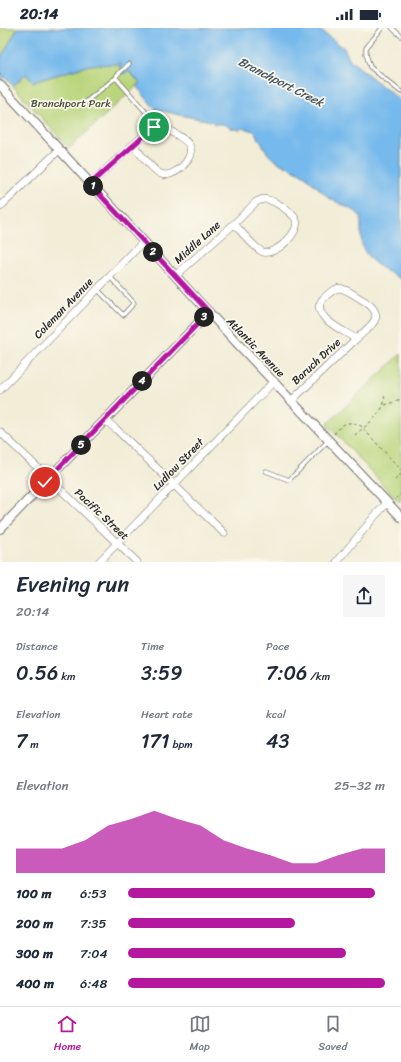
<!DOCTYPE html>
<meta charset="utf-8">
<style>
:root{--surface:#fff;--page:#f6f6f7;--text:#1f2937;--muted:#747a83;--line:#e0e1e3;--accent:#b5179e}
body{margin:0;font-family:Sriracha,sans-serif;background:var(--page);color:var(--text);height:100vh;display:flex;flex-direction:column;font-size:15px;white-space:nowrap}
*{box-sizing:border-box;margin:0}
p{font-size:13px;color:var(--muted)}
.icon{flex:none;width:22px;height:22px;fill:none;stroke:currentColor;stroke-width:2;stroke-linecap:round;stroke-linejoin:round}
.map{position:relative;height:534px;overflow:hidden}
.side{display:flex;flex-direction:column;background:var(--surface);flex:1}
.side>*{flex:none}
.pin{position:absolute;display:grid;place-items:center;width:34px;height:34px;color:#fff;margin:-17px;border:2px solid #fff;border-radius:50%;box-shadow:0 1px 4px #0007}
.km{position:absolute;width:20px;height:20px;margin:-10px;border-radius:50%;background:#222;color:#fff;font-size:11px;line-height:20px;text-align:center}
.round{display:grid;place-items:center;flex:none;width:42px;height:42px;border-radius:0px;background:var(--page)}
.overview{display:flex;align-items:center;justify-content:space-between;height:68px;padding:0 16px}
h1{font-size:22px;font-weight:600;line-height:30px}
.figures{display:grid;grid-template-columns:repeat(3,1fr);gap:6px;height:68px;padding:4px 16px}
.figures div{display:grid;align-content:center}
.figures b{font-size:20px;font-weight:600}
.figures small{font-size:11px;font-weight:400}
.figures p{font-size:11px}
.chart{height:112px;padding:8px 16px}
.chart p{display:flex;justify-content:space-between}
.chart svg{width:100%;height:72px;margin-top:4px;fill:var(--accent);opacity:.7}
ul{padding:0 16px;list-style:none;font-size:13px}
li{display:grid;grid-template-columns:64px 48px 1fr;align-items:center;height:30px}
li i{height:10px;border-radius:5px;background:var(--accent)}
.status{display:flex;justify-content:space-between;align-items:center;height:28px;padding:0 20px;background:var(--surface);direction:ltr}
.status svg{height:11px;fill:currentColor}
.tab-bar{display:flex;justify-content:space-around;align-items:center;height:56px;border-top:1px solid var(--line);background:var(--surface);font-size:11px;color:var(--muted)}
.tab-bar a{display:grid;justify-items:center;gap:2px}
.tab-bar .active{color:var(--accent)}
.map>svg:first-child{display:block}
.green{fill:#b9d57b;stroke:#728053}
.water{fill:#76b9ec;stroke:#50728c}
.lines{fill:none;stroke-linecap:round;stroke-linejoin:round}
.service-casing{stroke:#716f67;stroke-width:5}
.minor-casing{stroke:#716f67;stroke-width:8}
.tertiary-casing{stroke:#716f67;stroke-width:10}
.path{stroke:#716f67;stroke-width:1;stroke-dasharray:3 3;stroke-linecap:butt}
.service{stroke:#fff;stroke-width:3.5}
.minor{stroke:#fff;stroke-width:7}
.tertiary{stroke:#fff;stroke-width:8}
.route-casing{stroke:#fff;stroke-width:8}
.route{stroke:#b5179e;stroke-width:5}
.labels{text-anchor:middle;stroke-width:3.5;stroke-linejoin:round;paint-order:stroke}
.park-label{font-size:11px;fill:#4e563f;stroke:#fbf7ec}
.street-label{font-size:11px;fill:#2b2b2b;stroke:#fbf7ec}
.water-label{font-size:12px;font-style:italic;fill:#425665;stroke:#fbf7ec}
</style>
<div class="status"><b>20:14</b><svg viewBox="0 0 49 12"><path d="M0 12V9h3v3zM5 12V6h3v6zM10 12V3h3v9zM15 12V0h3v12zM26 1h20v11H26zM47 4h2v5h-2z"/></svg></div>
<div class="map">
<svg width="401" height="534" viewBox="0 0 401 534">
<rect width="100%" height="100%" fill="#fbf7ec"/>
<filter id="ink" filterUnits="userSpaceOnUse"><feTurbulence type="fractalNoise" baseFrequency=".025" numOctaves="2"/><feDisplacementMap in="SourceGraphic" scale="8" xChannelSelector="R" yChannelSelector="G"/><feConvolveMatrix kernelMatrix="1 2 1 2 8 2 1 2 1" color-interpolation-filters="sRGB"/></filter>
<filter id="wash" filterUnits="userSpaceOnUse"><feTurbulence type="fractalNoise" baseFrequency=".012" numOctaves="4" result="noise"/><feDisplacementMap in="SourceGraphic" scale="16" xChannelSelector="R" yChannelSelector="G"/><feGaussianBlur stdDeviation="0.9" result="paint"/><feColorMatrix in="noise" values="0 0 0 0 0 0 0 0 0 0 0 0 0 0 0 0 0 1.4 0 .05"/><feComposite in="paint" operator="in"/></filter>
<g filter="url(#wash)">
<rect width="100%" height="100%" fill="#f2edd7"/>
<g class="green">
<polygon points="0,0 18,0 0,31"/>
<polygon points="121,36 119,39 124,46 128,43 140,55 69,120 13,58 26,46 33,54 90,37"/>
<polygon points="401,326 401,472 399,474 327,396"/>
</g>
<path class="water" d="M18 0H317L344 20 350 32 401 73V251C387 243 370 236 363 220 360 211 361 198 361 189L355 183 329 170 304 147 287 138 286 139 273 131 267 125V124L254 103 242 100 240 102 230 100C226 95 219 96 214 96L212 93 184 88 155 81 137 59 140 55 129 43 125 46 119 39 121 36 90 37 33 54 26 46 13 58 4 49 0 53V31Z"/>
</g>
<g filter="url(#ink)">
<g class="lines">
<defs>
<g id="service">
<polyline points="382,0 366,20 366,26 370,39 401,64"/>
<polyline points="392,0 401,8"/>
<polyline points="116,50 117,47 129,36"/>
<polyline points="82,77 114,51 117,51 158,98"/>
<polyline points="97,261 123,287 134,275 110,249"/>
<polyline points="266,443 289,452 328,413"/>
</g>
<g id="minor">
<path d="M158 98C165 98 170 103 177 107 182 110 188 113 190 119 194 132 173 151 161 146 153 143 139 124 133 117L151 101Z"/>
<polyline points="90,156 133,117"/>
<path d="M263 171C271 171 276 175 283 179 287 183 294 186 296 192 301 204 275 228 263 224 256 222 240 202 234 196L256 174Z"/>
<polyline points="0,179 59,122"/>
<polyline points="175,248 234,196"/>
<path d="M339 260C347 261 354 267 361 271 388 287 373 296 356 311 345 303 308 288 323 271 328 266 332 262 339 260Z"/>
<polyline points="0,362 143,214"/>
<polyline points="291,373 356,311"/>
<polyline points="105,392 116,401 224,505"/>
<polyline points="0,404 137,534"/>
<polyline points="99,534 274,353"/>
<polyline points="337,534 374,489 387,475"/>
</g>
<g id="tertiary">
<polyline points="0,57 237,315 401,489"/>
<polyline points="0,501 209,284"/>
</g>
</defs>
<use href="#service" class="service-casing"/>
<use href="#minor" class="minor-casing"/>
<use href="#tertiary" class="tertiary-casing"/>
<g class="path">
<polyline points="0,46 4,51"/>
<polyline points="385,377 401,372"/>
<path d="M334 406C343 395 347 392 361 398L401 442"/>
<path d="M355 407C365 398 391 381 383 365"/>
<polyline points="395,452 401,446"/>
<polyline points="395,471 401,466"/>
</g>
<use href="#service" class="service"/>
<use href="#minor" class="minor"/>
<use href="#tertiary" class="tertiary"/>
</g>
</g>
<g class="lines" filter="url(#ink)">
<defs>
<polyline id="route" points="45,454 209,284 90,156 154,99"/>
</defs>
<use href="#route" class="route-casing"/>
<use href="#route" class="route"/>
</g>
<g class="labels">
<g class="park-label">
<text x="71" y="79">Branchport Park</text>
</g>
<g class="street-label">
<text transform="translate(197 214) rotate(-42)" y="4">Middle Lane</text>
<text transform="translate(63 280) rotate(-46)" y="4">Coleman Avenue</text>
<text transform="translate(256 319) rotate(46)" y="4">Atlantic Avenue</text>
<text transform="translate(316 333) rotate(-43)" y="4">Baruch Drive</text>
<text transform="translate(178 436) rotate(-46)" y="4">Ludlow Street</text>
<text transform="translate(102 486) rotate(43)" y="4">Pacific Street</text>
</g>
<g class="water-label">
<text transform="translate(281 54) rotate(27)" y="4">Branchport Creek</text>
</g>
</g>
</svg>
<div class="pin" style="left:154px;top:99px;background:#1e9e55"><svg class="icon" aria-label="arrive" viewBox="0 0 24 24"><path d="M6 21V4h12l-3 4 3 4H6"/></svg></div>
<div class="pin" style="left:45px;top:454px;background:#d93025"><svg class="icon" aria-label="check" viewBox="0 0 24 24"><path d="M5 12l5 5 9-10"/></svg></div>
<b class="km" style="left:93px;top:158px">1</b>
<b class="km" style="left:153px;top:224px">2</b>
<b class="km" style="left:204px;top:289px">3</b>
<b class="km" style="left:142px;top:353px">4</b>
<b class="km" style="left:81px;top:417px">5</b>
</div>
<section class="side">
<div class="overview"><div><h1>Evening run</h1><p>20:14</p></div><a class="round"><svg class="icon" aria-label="share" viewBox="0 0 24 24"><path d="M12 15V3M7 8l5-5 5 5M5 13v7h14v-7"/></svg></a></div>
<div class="figures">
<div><p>Distance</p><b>0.56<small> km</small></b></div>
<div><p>Time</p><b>3:59</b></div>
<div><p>Pace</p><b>7:06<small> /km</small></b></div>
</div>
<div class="figures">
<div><p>Elevation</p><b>7<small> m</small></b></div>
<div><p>Heart rate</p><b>171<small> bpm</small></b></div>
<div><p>kcal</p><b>43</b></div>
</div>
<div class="chart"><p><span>Elevation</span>25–32 m</p>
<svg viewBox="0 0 160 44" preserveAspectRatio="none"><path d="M0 44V29L10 29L20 29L30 24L40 15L50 11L60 6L70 11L80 15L90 24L100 29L110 33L120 38L130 38L140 33L150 29L160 29V44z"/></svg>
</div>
<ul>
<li><b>100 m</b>6:53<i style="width:96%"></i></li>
<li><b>200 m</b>7:35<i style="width:65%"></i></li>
<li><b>300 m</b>7:04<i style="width:85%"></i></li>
<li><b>400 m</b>6:48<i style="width:100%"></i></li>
</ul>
</section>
<nav class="tab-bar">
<a class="active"><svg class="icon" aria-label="home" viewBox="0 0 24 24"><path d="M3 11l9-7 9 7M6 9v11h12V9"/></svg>Home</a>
<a><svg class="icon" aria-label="map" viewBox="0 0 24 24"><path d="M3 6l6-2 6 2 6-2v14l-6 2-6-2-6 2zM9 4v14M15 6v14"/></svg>Map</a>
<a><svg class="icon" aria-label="saved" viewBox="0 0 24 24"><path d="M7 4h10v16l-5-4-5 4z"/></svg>Saved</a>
</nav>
